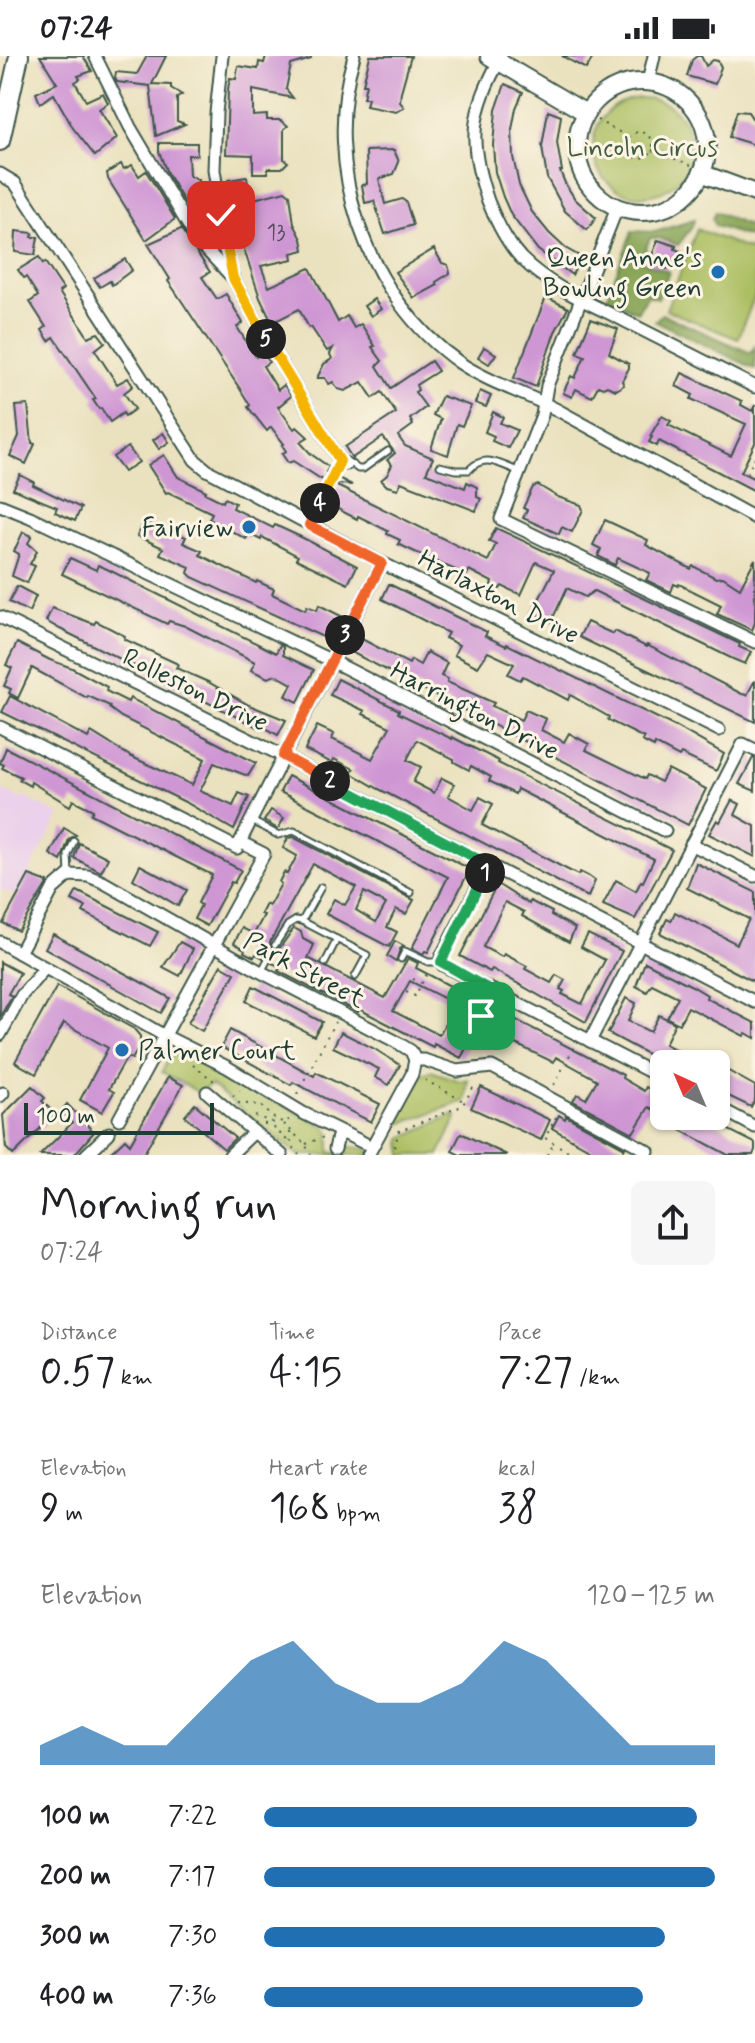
<!DOCTYPE html>
<meta charset="utf-8">
<style>
:root{--surface:#fff;--page:#f6f6f6;--text:#202124;--muted:#757577;--accent:#1f6fb2}
body{margin:0;font-family:Mynerve,sans-serif;background:var(--page);color:var(--text);height:100vh;display:flex;flex-direction:column;font-size:30px;white-space:nowrap}
*{box-sizing:border-box;margin:0}
p{font-size:26px;color:var(--muted)}
.icon{flex:none;width:44px;height:44px;fill:none;stroke:currentColor;stroke-width:2;stroke-linecap:round;stroke-linejoin:round}
.map{position:relative;height:1099px;overflow:hidden}
.details{display:flex;flex-direction:column;background:var(--surface);flex:1}
.details>*{flex:none}
.needle{width:52px;rotate:316deg}
.controls{position:absolute;left:650px;top:994px;display:grid;gap:16px}
.controls a{display:grid;place-items:center;width:80px;height:80px;border-radius:12px;background:var(--surface);box-shadow:0 2px 6px #0004;font-size:40px}
.scale{position:absolute;left:24px;bottom:20px;width:190px;box-sizing:border-box;padding-left:8px;border:4px solid #1f3d34;border-top:0;font-size:22px;line-height:28px;white-space:nowrap;color:#1f3d34;-webkit-text-stroke:6px #fcf5e5;paint-order:stroke}
.pin{position:absolute;display:grid;place-items:center;width:68px;height:68px;color:#fff;margin:-34px;border-radius:16px;box-shadow:0 4px 12px #0006}
.km{position:absolute;width:40px;height:40px;margin:-20px;border-radius:50%;background:#222;color:#fff;font-size:22px;line-height:40px;text-align:center}
.round{display:grid;place-items:center;flex:none;width:84px;height:84px;border-radius:12px;background:var(--page)}
.head{display:flex;align-items:center;justify-content:space-between;height:136px;padding:0 40px}
h1{font-size:44px;font-weight:600;line-height:60px}
.stats{display:grid;grid-template-columns:repeat(3,1fr);gap:12px;height:136px;padding:8px 40px}
.stats div{display:grid;align-content:center}
.stats b{font-size:40px;font-weight:600}
.stats small{font-size:22px;font-weight:400}
.stats p{font-size:22px}
.chart{height:224px;padding:16px 40px}
.chart p{display:flex;justify-content:space-between}
.chart svg{width:100%;height:144px;margin-top:8px;fill:var(--accent);opacity:.7}
ul{padding:0 40px;list-style:none;font-size:26px}
li{display:grid;grid-template-columns:128px 96px 1fr;align-items:center;height:60px}
li i{height:20px;border-radius:10px;background:var(--accent)}
.status{display:flex;justify-content:space-between;align-items:center;height:56px;padding:0 40px;background:var(--surface);direction:ltr}
.status svg{height:22px;fill:currentColor}
.map>svg:first-child{display:block}
.built{fill:#ebd1eb}
.green{fill:#abbe61;stroke:#657e4a;stroke-width:2}
.forest{fill:#88a557;stroke:#547146;stroke-width:2}
.building{fill:#cf96d4;fill-rule:evenodd}
.lines{fill:none;stroke-linecap:round;stroke-linejoin:round}
.lane-casing{stroke:#3d5649;stroke-width:9}
.street-casing{stroke:#3d5649;stroke-width:15}
.secondary-casing{stroke:#3d5649;stroke-width:20}
.primary-casing{stroke:#3d5649;stroke-width:22}
.path{stroke:#3d5649;stroke-width:2;stroke-dasharray:2 6;stroke-linecap:butt}
.lane{stroke:#fff;stroke-width:5}
.street{stroke:#fff;stroke-width:11}
.secondary{stroke:#fff;stroke-width:16}
.primary{stroke:#fff;stroke-width:18}
.split-1-casing{stroke:#fff;stroke-width:16}
.split-2-casing{stroke:#fff;stroke-width:16}
.split-3-casing{stroke:#fff;stroke-width:16}
.split-4-casing{stroke:#fff;stroke-width:16}
.split-5-casing{stroke:#fff;stroke-width:16}
.split-6-casing{stroke:#fff;stroke-width:16}
.split-1{stroke:#22a559;stroke-width:10}
.split-2{stroke:#22a559;stroke-width:10}
.split-3{stroke:#f0652b;stroke-width:10}
.split-4{stroke:#f0652b;stroke-width:10}
.split-5{stroke:#f5b400;stroke-width:10}
.split-6{stroke:#f5b400;stroke-width:10}
.poi-dot{fill:#1f6fb2;stroke:#fcf5e5;stroke-width:3}
.labels{text-anchor:middle;stroke-width:6;stroke-linejoin:round;paint-order:stroke}
.number-label{font-size:22px;fill:#4b535c}
.park-label{font-size:26px;fill:#425d3f;stroke:#fcf5e5}
.poi-label{font-size:26px;fill:#1f3d34;stroke:#fcf5e5;text-anchor:end}
.street-label{font-size:26px;fill:#1f3d34;stroke:#fcf5e5}
</style>
<div class="status"><b>07:24</b><svg viewBox="0 0 49 12"><path d="M0 12V9h3v3zM5 12V6h3v6zM10 12V3h3v9zM15 12V0h3v12zM26 1h20v11H26zM47 4h2v5h-2z"/></svg></div>
<div class="map">
<svg width="755" height="1099" viewBox="0 0 755 1099">
<rect width="100%" height="100%" fill="#fcf5e5"/>
<filter id="ink" filterUnits="userSpaceOnUse"><feTurbulence type="fractalNoise" baseFrequency=".0125" numOctaves="2"/><feDisplacementMap in="SourceGraphic" scale="16" xChannelSelector="R" yChannelSelector="G"/><feConvolveMatrix kernelMatrix="1 2 1 2 8 2 1 2 1" color-interpolation-filters="sRGB"/></filter>
<filter id="wash" filterUnits="userSpaceOnUse"><feTurbulence type="fractalNoise" baseFrequency=".006" numOctaves="4" result="noise"/><feDisplacementMap in="SourceGraphic" scale="32" xChannelSelector="R" yChannelSelector="G"/><feGaussianBlur stdDeviation="1.8" result="paint"/><feColorMatrix in="noise" values="0 0 0 0 0 0 0 0 0 0 0 0 0 0 0 0 0 1.4 0 .05"/><feComposite in="paint" operator="in"/></filter>
<g filter="url(#wash)">
<rect width="100%" height="100%" fill="#eae1be"/>
<polygon class="built" points="0,733 21,743 23,740 60,759 17,839 0,834"/>
<g class="green">
<circle cx="642" cy="91" r="49"/>
<polygon points="697,173 755,196 755,239 738,283 666,254"/>
<path d="M176 995 324 1070 330 1076V1096L336 1097C348 1088 357 1091 371 1095L369 1099H298L211 1029 198 1036 162 1016 171 998Z"/>
<polygon points="431,1015 460,1025 468,1023 465,1045 397,1069 398,1060 421,1018"/>
<polygon points="452,1059 457,1061 439,1099 403,1099 401,1086 404,1081"/>
</g>
<g class="forest">
<polygon points="715,156 755,173 755,183 715,170 712,163"/>
<polygon points="694,164 692,171 678,189 659,182 650,182 641,205 669,216 658,242 648,239 637,256 607,242 632,175 655,176"/>
<polygon points="662,258 751,297 755,290 755,313 655,265"/>
</g>
<g id="blocks">
<g class="building">
<polygon points="40,0 83,0 92,15 78,20 80,23 75,26 86,45 103,37 108,47 99,53 117,82 95,100 73,72 54,38 40,47 36,37 57,27"/>
<polygon points="147,0 166,0 152,28 171,29 171,32 182,39 177,42 177,65 185,68 156,80 150,30 117,26 115,22 116,16 137,18"/>
<polygon points="266,0 310,0 311,3 291,9 286,33 293,42 253,34 253,60 267,59 267,64 281,64 288,70 284,73 284,103 288,106 282,112 268,112 268,117 253,117 253,99 226,98 228,33 230,22 236,23 238,10 258,13 259,6 264,7"/>
<polygon points="370,0 411,0 401,36 400,46 404,51 396,56 366,50 368,42 363,42 366,28 363,28"/>
<polygon points="562,0 594,0 586,13"/>
<polygon points="697,0 701,0 706,10 713,4 718,5 721,11 715,28 687,20 692,4"/>
<polygon points="505,28 523,36 516,52 512,74 513,101 519,129 532,156 549,177 565,192 581,201 572,219 538,194 511,159 503,141 495,116 493,89 496,54"/>
<polygon points="548,55 561,60 557,87 562,115 560,115 565,127 575,143 596,162 587,174 565,155 547,122 542,91"/>
<polygon points="737,55 748,56 752,62 755,60 755,89 729,81"/>
<polygon points="159,87 197,87 197,99 188,99 189,120 198,124 199,136 193,141 196,148 189,154 167,117 159,95"/>
<polygon points="394,94 399,106 394,118 379,123 385,148 402,143 406,146 413,169 385,178 374,145 365,147 362,129 367,128 366,95"/>
<polygon points="121,108 124,113 132,109 139,120 146,115 175,163 146,184 108,123 107,117"/>
<polygon points="247,121 250,144 285,135 290,139 294,168 302,183 304,194 292,197 293,203 261,210 269,231 310,212 338,266 347,260 354,272 361,268 375,290 372,291 382,305 377,310 391,332 431,305 438,315 416,329 418,334 415,336 426,351 410,363 413,369 398,380 405,390 433,402 426,417 465,432 467,426 477,431 477,441 481,443 476,455 401,426 398,433 387,430 381,424 387,419 392,409 387,404 395,397 383,381 352,402 345,391 396,357 382,336 373,342 362,326 345,335 338,333 333,326 329,328 325,322 317,322 324,308 332,303 330,298 333,292 327,295 311,271 309,272 299,253 272,267 260,242 244,193 231,141 228,124"/>
<polygon points="181,173 210,216 202,221 217,243 226,238 243,267 237,271 256,301 264,297 269,306 263,310 278,334 284,329 291,340 278,351 294,373 297,371 308,381 300,386 311,398 329,411 326,416 352,429 327,427 293,405 288,407 282,398 286,395 282,389 284,388 271,371 267,375 248,351 250,349 240,333 175,235 168,225 170,223 148,188"/>
<polygon points="16,175 33,177 32,181 38,181 35,199 15,196"/>
<polygon points="658,184 676,190 675,193 682,196 678,206 671,204 667,213 649,207"/>
<polygon points="434,193 442,207 448,209 450,217 436,226 438,229 414,242 395,216"/>
<polygon points="39,201 43,208 45,206 63,233 59,236 88,281 98,277 105,286 95,294 117,328 128,322 133,330 124,337 135,353 125,360 123,357 110,366 101,352 99,353 93,344 96,343 54,281 49,285 42,274 46,271 30,246 38,240 26,221 24,222 18,214"/>
<polygon points="125,203 132,214 112,229 110,225 100,231 94,222"/>
<polygon points="546,241 568,252 555,276 536,331 514,322"/>
<polygon points="374,243 381,253 371,260 364,250"/>
<polygon points="591,263 618,273 609,297 629,308 629,312 622,325 624,329 616,334 607,330 603,332 598,330 592,341 576,333 572,341 563,337 571,320 575,322 585,300 577,297"/>
<polygon points="484,291 496,298 489,308 478,301"/>
<polygon points="682,317 742,345 741,349 752,355 755,349 755,387 741,416 755,423 755,435 659,385 657,390 649,386 652,381 650,380 662,360 671,365 668,369 731,400 746,368 691,343 693,339 676,330"/>
<polygon points="480,335 491,340 486,351 475,347"/>
<polygon points="442,340 471,350 462,370 457,368 448,399 431,393 441,363 433,359"/>
<polygon points="28,349 32,387 35,388 26,408 10,400 19,380 16,350"/>
<polygon points="493,356 503,361 500,367 517,374 508,392 492,385 494,380 485,376"/>
<polygon points="163,377 169,386 159,393 153,384"/>
<polygon points="128,391 139,406 124,416 113,401"/>
<polygon points="164,399 178,421 206,435 205,437 223,446 225,442 235,447 233,452 273,472 275,469 303,482 357,510 348,528 296,503 298,500 262,481 261,484 249,478 246,483 209,463 212,457 210,456 168,436 166,437 148,409"/>
<polygon points="20,419 34,426 33,429 81,452 75,465 55,456 57,451 13,433"/>
<polygon points="335,429 488,505 496,488 489,485 496,472 740,588 739,591 751,596 745,608 733,603 594,535 585,541 567,532 551,566 532,557 554,514 536,506 521,539 502,530 500,533 491,529 492,526 469,514 467,519 430,503 398,488 400,484 387,478 388,475 358,460 357,463 326,447"/>
<polygon points="538,429 558,441 581,449 583,454 572,476 562,471 559,478 523,462 527,454 523,452 533,431"/>
<polygon points="605,464 648,484 646,489 691,513 693,510 716,522 723,521 740,532 755,503 755,567 752,574 717,558 721,549 679,528 678,530 674,528 671,536 646,524 650,517 618,502 615,509 598,500 601,493 593,489"/>
<polygon points="144,466 169,479 171,474 186,481 183,487 202,495 200,499 256,527 257,525 274,533 272,538 305,554 307,550 317,554 319,549 341,560 332,580 327,578 325,582 192,521 188,517 190,511 160,498 163,492 137,480"/>
<polygon points="23,476 32,480 28,487 37,495 30,508 35,510 27,527 12,520 19,498 14,495"/>
<polygon points="70,502 96,514 98,509 107,513 276,597 280,589 283,591 283,599 314,614 298,646 286,640 292,628 276,619 268,622 251,614 255,606 185,570 169,565 167,568 62,518"/>
<polygon points="389,528 487,576 485,580 506,590 507,588 682,674 724,698 716,715 681,698 679,701 655,688 654,691 642,685 644,682 608,664 609,661 570,639 568,644 523,620 520,624 508,618 514,608 488,596 478,611 454,599 459,589 445,582 448,577 382,543"/>
<polygon points="17,530 36,540 29,556 9,546"/>
<polygon points="52,552 94,568 96,565 125,580 124,583 178,608 176,612 208,626 249,649 286,664 278,679 264,671 259,672 60,573 46,565"/>
<polygon points="587,566 613,578 615,575 646,591 647,589 742,638 747,639 755,624 755,666 579,581"/>
<polygon points="358,581 409,608 411,604 420,609 427,596 447,607 441,620 448,623 447,626 494,647 492,650 521,664 526,654 546,663 541,674 564,686 569,677 589,688 586,694 645,723 647,719 661,726 668,713 706,733 688,769 351,596"/>
<polygon points="17,587 50,604 72,612 107,631 106,635 128,646 130,642 256,707 248,720 214,707 200,735 233,750 239,737 249,741 234,774 187,747 2,656 10,640 88,682 91,676 130,700 192,729 205,703 121,661 109,652 110,650 88,640 87,642 32,612 18,642 9,637 11,633 4,630 12,612 6,609"/>
<polygon points="338,623 399,654 398,657 452,683 452,681 499,705 498,707 672,794 635,863 603,849 616,824 636,835 641,825 643,826 654,803 517,733 515,738 489,725 491,721 471,710 469,714 454,706 454,703 417,684 407,704 421,711 413,726 434,737 442,722 454,728 448,740 473,754 480,741 493,748 482,769 572,816 578,819 580,816 588,820 595,825 588,841 377,732 351,717 354,713 334,703 332,707 305,694 317,670 334,678 332,683 372,703 390,671 363,658 365,655 330,639"/>
<polygon points="6,692 241,814 234,827 231,826 207,870 194,863 201,849 198,847 212,819 91,758 93,754 73,744 70,750 31,726 30,730 19,724 21,721 2,712 4,709 0,707"/>
<polygon points="753,702 755,702 755,735 739,728"/>
<polygon points="288,720 470,813 428,896 425,895 423,898 412,892 448,821 280,736"/>
<polygon points="732,744 740,748 735,759 755,770 755,801 709,778 717,764 720,766"/>
<polygon points="271,754 284,762 278,773 264,765"/>
<polygon points="64,772 76,779 69,783 61,805 50,798"/>
<path d="M293 781 414 844 406 858 396 853 387 871 397 876 389 891 326 858 334 843 345 849 356 831 313 808 270 886 271 893H279L294 872 301 876 303 883 314 889 308 902 385 942 408 902 418 907 416 912 473 942 467 954 410 925 393 955 439 979 446 966 463 975 470 961 484 965 486 959 480 953 483 947 623 1019 622 1022 644 1035 646 1031 664 1040V1059L649 1051 633 1077 573 1045 577 1038 586 1043 597 1024 556 1001 553 1006 480 971 478 976 475 975 461 1002 434 988 433 991 359 953 358 956 278 915 281 911 272 907 269 900 263 902 256 898 254 901 244 896 245 893 234 887 242 872 254 878 264 859 261 858 266 848 269 850 281 828 279 826 284 816 287 818 297 800 283 792 288 782ZM364 836 386 848 376 866 356 854Z"/>
<polygon points="79,787 108,802 101,816 74,802"/>
<polygon points="696,807 755,836 755,926 660,877 667,863 671,865 675,856 737,888 749,863 687,832"/>
<polygon points="140,809 187,834 178,850 133,823"/>
<polygon points="29,819 48,826 18,875 3,867"/>
<polygon points="497,828 529,848 530,845 552,856 551,859 575,872 569,886 522,860 524,856 505,846 483,891 502,901 504,898 527,910 525,913 551,927 556,919 565,924 560,933 564,935 562,938 582,948 605,904 581,891 588,878 622,895 586,966 492,913 490,916 460,900"/>
<polygon points="77,835 158,876 150,890 83,856 86,851 72,844"/>
<polygon points="53,878 170,942 161,957 45,892"/>
<polygon points="395,885 404,890 400,893 396,905 387,900"/>
<polygon points="180,886 193,893 180,920 163,911"/>
<polygon points="0,906 20,917 8,938 12,940 0,961"/>
<polygon points="645,906 692,930 707,939 706,942 755,967 755,982 746,977 744,980 688,951 679,968 667,962 678,941 652,928 647,936 636,930"/>
<polygon points="221,909 235,917 202,975 188,967"/>
<polygon points="57,930 134,973 140,980 140,990 132,1003 127,1001 109,1033 114,1036 102,1056 80,1044 108,992 64,967 36,1018 15,1006"/>
<polygon points="253,930 322,966 314,980 246,945"/>
<polygon points="626,942 636,947 628,965 650,976 659,959 675,967 665,988 703,1008 666,1008 608,977"/>
<polygon points="230,974 314,1020 316,1016 380,1048 371,1066 293,1026 291,1029 221,991"/>
<polygon points="341,976 373,992 400,1009 389,1029 375,1021 379,1013 333,991"/>
<polygon points="716,1008 755,1030 755,1043 751,1051 716,1034"/>
<polygon points="168,1021 183,1029 143,1099 108,1099 125,1083 130,1088"/>
<polygon points="32,1030 45,1042 42,1045 55,1058 13,1099 6,1092 3,1059"/>
<polygon points="481,1031 550,1064 541,1084 471,1052"/>
<polygon points="67,1048 94,1076 74,1099 40,1099 72,1067 61,1055"/>
<polygon points="195,1048 235,1082 224,1093 185,1060"/>
<polygon points="559,1059 565,1063 566,1060 625,1092 621,1099 600,1099 552,1072"/>
<polygon points="666,1060 701,1060 755,1087 755,1094 753,1099 728,1099 681,1074 684,1069"/>
<polygon points="461,1077 477,1085 507,1099 460,1099 452,1095"/>
</g>
</g>
</g>
<g filter="url(#ink)">
<use href="#blocks" fill-opacity="0" stroke="#3d5649" stroke-width="2"/>
<g class="lines">
<defs>
<g id="lane">
<polyline points="346,408 350,407 358,413 363,413 388,395"/>
<path d="M440 410 456 414H469C484 397 499 408 518 415"/>
<polyline points="252,765 278,779 294,775 411,837"/>
<polyline points="69,818 68,799 74,785"/>
<polyline points="302,865 321,831"/>
<polyline points="275,889 288,869 296,864 302,865 367,899 355,921"/>
<polyline points="401,903 405,895 428,906 441,906"/>
<polyline points="325,907 337,883"/>
<polyline points="261,916 267,905"/>
<polyline points="481,960 472,956 485,931"/>
</g>
<g id="street">
<polyline points="95,0 130,71 197,184 233,222"/>
<polyline points="222,0 216,57 214,114 226,191 233,222 266,283 340,405 346,408"/>
<path d="M354 0C321 110 366 241 460 307 493 329 529 338 563 357 627 392 691 427 755 462"/>
<path d="M501 1C471 57 467 84 488 145 496 165 506 186 521 202 550 231 589 247 625 265 668 287 712 309 755 331"/>
<polyline points="648,26 654,0"/>
<polyline points="0,118 15,127 195,404 207,414 382,507 719,674"/>
<polyline points="617,152 547,330 542,359 501,463 755,586"/>
<polyline points="0,449 30,461 332,605 665,775"/>
<polyline points="0,561 283,700 461,794"/>
<polyline points="0,671 237,792 382,507"/>
<polyline points="691,788 755,820"/>
<polyline points="0,886 163,979 227,1011 303,1057 364,1087"/>
<polyline points="19,897 53,833 69,819 88,820 103,826 261,916 395,985 411,995 415,1004"/>
<polyline points="0,979 22,939 45,912"/>
<polyline points="590,985 743,688 755,694"/>
<polyline points="415,1004 424,1004 457,1015 492,1011 648,1095"/>
<polyline points="664,1023 443,909 441,901 489,809 755,946"/>
<polyline points="207,1036 254,1076"/>
<polyline points="0,1040 3,1037"/>
<polyline points="716,1050 755,1071"/>
<polyline points="119,1063 264,798 240,786"/>
<polyline points="335,1093 339,1076"/>
<polyline points="86,1099 109,1077"/>
<polyline points="230,1099 254,1076 282,1099"/>
<polyline points="368,1099 412,1018 415,1004"/>
</g>
<g id="secondary">
<polyline points="489,0 586,57"/>
<circle cx="642" cy="91" r="65"/>
<polyline points="701,117 755,137"/>
</g>
<polyline id="primary" points="0,85 19,0"/>
</defs>
<use href="#lane" class="lane-casing"/>
<use href="#street" class="street-casing"/>
<use href="#secondary" class="secondary-casing"/>
<use href="#primary" class="primary-casing"/>
<g class="path">
<polyline points="597,64 630,82"/>
<circle cx="640" cy="89" r="13"/>
<polyline points="652,94 691,109"/>
<polyline points="755,401 747,418 755,422"/>
<polyline points="315,457 335,416"/>
<polyline points="413,923 421,927"/>
<polyline points="406,936 415,940 429,914"/>
<polyline points="193,1009 214,1025"/>
<polyline points="425,1024 465,1046"/>
<polyline points="554,1029 575,989"/>
<polyline points="297,1038 335,966"/>
<polyline points="233,1040 240,1035"/>
<polyline points="238,1047 260,1049 277,1065"/>
<polyline points="255,1060 272,1066 273,1071 291,1088"/>
<polyline points="556,1061 545,1082 575,1099"/>
<polyline points="264,1068 289,1064"/>
<polyline points="284,1068 305,1088 311,1099"/>
<polyline points="290,1076 291,1088 299,1099"/>
<polyline points="306,1088 326,1080"/>
<polyline points="392,1099 399,1075 462,1050 476,1027"/>
<polyline points="547,1099 553,1089"/>
</g>
<use href="#lane" class="lane"/>
<use href="#street" class="street"/>
<use href="#secondary" class="secondary"/>
<use href="#primary" class="primary"/>
</g>
</g>
<g class="lines" filter="url(#ink)">
<defs>
<polyline id="split-1" points="481,960 472,956 485,931 441,906 485,817"/>
<polyline id="split-2" points="330,725 489,809 485,817"/>
<polyline id="split-3" points="330,725 283,700 345,579"/>
<polyline id="split-4" points="320,447 309,469 382,507 345,579"/>
<polyline id="split-5" points="266,283 340,405 320,447"/>
<polyline id="split-6" points="221,159 233,222 266,283"/>
</defs>
<use href="#split-1" class="split-1-casing"/>
<use href="#split-2" class="split-2-casing"/>
<use href="#split-3" class="split-3-casing"/>
<use href="#split-4" class="split-4-casing"/>
<use href="#split-5" class="split-5-casing"/>
<use href="#split-6" class="split-6-casing"/>
<use href="#split-1" class="split-1"/>
<use href="#split-2" class="split-2"/>
<use href="#split-3" class="split-3"/>
<use href="#split-4" class="split-4"/>
<use href="#split-5" class="split-5"/>
<use href="#split-6" class="split-6"/>
</g>
<g class="poi-dot">
<circle cx="718" cy="216" r="8"/>
<circle cx="249" cy="471" r="8"/>
<circle cx="122" cy="994" r="8"/>
</g>
<g class="labels">
<g class="number-label">
<text x="276" y="183">13</text>
</g>
<g class="park-label">
<text x="642" y="100">Lincoln Circus</text>
</g>
<g class="poi-label">
<text x="702" y="210">Queen Anne's<tspan x="702" dy="30">Bowling Green</tspan></text>
<text x="233" y="480">Fairview</text>
<text x="138" y="1003" text-anchor="start">Palmer Court</text>
</g>
<g class="street-label">
<text transform="translate(499 540) rotate(27)" y="9">Harlaxton Drive</text>
<text transform="translate(196 633) rotate(26)" y="9">Rolleston Drive</text>
<text transform="translate(475 654) rotate(27)" y="9">Harrington Drive</text>
<text transform="translate(305 913) rotate(28)" y="9">Park Street</text>
</g>
</g>
</svg>
<div class="controls">
<a><svg class="needle" viewBox="-14 -14 28 28"><path d="M0-13l5 13h-10z" fill="#e53935"/><path d="M0 13l5-13h-10z" fill="#757577"/></svg></a>
</div>
<div class="scale">100 m</div>
<div class="pin" style="left:481px;top:960px;background:#1e9e55"><svg class="icon" aria-label="arrive" viewBox="0 0 24 24"><path d="M6 21V4h12l-3 4 3 4H6"/></svg></div>
<div class="pin" style="left:221px;top:159px;background:#d93025"><svg class="icon" aria-label="check" viewBox="0 0 24 24"><path d="M5 12l5 5 9-10"/></svg></div>
<b class="km" style="left:485px;top:817px">1</b>
<b class="km" style="left:330px;top:725px">2</b>
<b class="km" style="left:345px;top:579px">3</b>
<b class="km" style="left:320px;top:447px">4</b>
<b class="km" style="left:266px;top:283px">5</b>
</div>
<section class="details">
<div class="head"><div><h1>Morning run</h1><p>07:24</p></div><a class="round"><svg class="icon" aria-label="share" viewBox="0 0 24 24"><path d="M12 15V3M7 8l5-5 5 5M5 13v7h14v-7"/></svg></a></div>
<div class="stats">
<div><p>Distance</p><b>0.57<small> km</small></b></div>
<div><p>Time</p><b>4:15</b></div>
<div><p>Pace</p><b>7:27<small> /km</small></b></div>
</div>
<div class="stats">
<div><p>Elevation</p><b>9<small> m</small></b></div>
<div><p>Heart rate</p><b>168<small> bpm</small></b></div>
<div><p>kcal</p><b>38</b></div>
</div>
<div class="chart"><p><span>Elevation</span>120–125 m</p>
<svg viewBox="0 0 160 44" preserveAspectRatio="none"><path d="M0 44V38L10 32L20 38L30 38L40 25L50 12L60 6L70 19L80 25L90 25L100 19L110 6L120 12L130 25L140 38L150 38L160 38V44z"/></svg>
</div>
<ul>
<li><b>100 m</b>7:22<i style="width:96%"></i></li>
<li><b>200 m</b>7:17<i style="width:100%"></i></li>
<li><b>300 m</b>7:30<i style="width:89%"></i></li>
<li><b>400 m</b>7:36<i style="width:84%"></i></li>
</ul>
</section>
